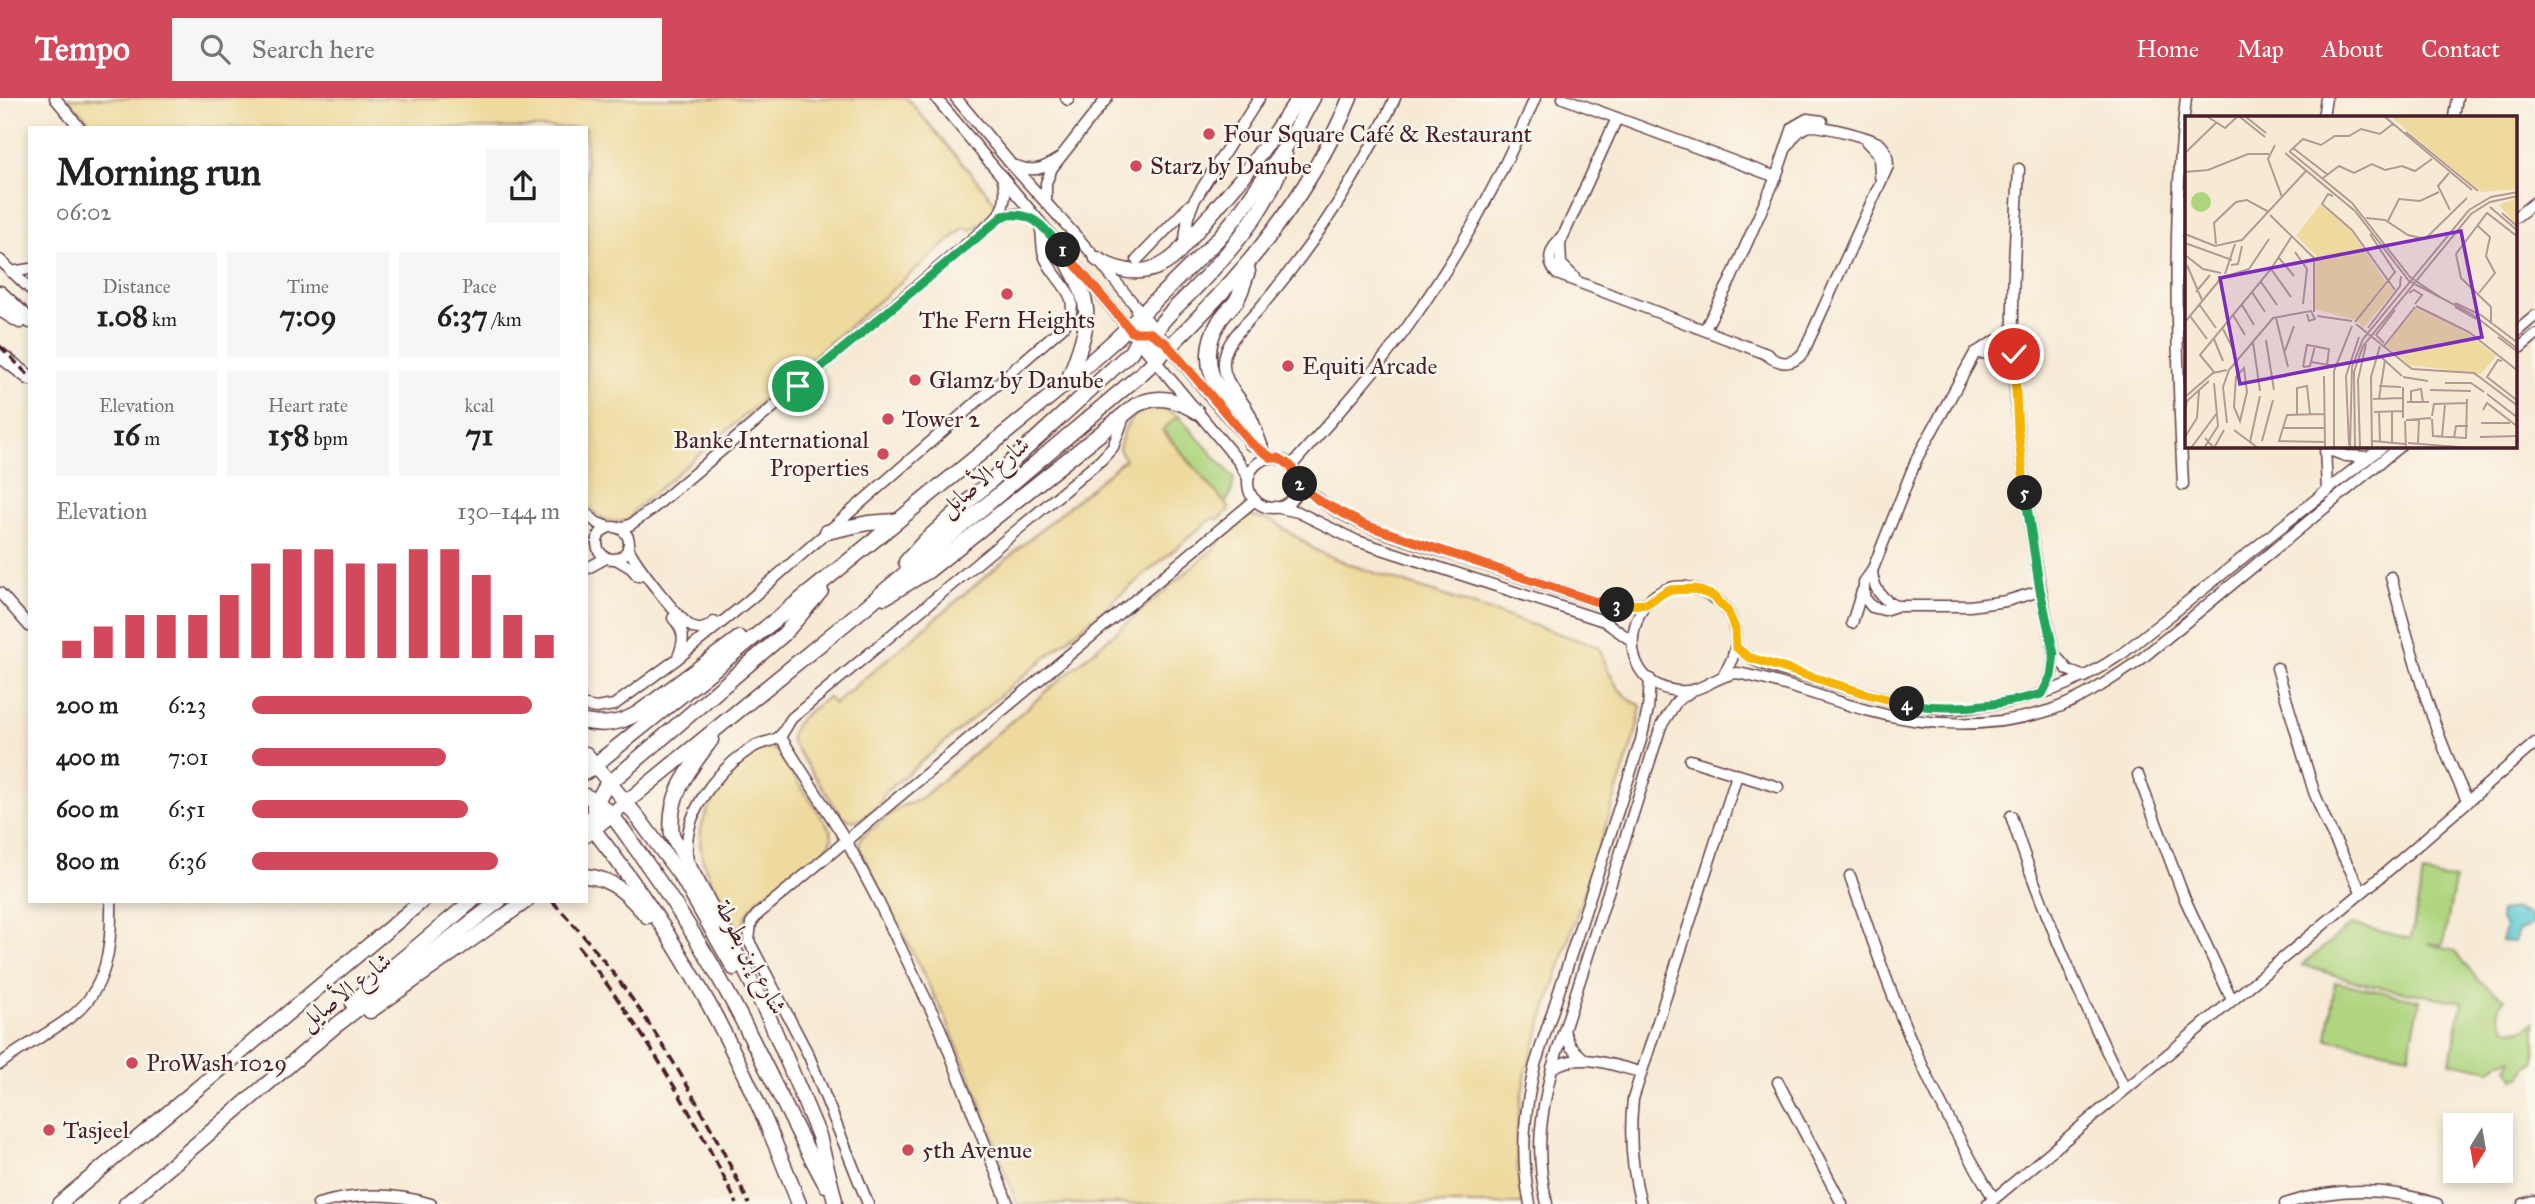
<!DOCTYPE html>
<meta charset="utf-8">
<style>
:root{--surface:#fff;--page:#f6f6f6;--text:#222;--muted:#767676;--accent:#d1495b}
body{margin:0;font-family:"IM FELL Great Primer",Amiri,serif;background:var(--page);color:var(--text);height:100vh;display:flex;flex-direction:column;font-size:26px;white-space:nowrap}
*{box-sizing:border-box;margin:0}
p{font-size:23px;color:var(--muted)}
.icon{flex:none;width:38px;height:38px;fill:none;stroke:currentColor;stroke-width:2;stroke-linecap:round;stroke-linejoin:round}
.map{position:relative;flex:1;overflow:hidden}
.side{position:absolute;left:28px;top:28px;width:560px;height:777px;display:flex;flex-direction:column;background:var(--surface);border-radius:0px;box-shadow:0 4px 10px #0003}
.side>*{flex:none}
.needle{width:46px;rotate:191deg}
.fabs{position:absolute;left:2443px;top:1015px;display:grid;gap:14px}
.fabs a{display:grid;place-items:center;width:70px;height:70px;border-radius:0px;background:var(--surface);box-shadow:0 4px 10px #0003;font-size:35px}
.pin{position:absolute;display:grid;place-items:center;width:60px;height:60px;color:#fff;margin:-30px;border:4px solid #fff;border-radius:50%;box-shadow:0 2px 7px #0007}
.km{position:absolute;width:35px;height:35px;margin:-18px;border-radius:50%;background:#222;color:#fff;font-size:19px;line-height:35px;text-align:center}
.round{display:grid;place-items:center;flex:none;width:74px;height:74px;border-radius:0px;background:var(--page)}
.head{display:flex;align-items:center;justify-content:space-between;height:119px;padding:0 28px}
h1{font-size:38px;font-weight:800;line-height:52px}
.metrics{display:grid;grid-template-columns:repeat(3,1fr);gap:10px;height:119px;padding:7px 28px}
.metrics div{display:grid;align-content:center;border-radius:0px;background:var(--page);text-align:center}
.metrics b{font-size:30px;font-weight:800}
.metrics small{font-size:19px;font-weight:400}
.metrics p{font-size:19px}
.chart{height:196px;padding:14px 28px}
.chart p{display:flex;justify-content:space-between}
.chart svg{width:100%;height:126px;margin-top:7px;stroke:var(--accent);stroke-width:6}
ul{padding:0 28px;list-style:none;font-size:23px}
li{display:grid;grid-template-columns:112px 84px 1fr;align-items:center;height:52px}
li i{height:18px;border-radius:9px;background:var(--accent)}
header{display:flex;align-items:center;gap:42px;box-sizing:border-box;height:98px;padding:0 35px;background:var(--accent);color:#fff}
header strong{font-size:33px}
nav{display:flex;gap:38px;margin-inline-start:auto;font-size:24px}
.search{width:490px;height:63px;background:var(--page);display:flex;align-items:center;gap:18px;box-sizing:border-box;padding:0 24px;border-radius:0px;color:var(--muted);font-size:26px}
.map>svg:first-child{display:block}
.green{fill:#afd57f;stroke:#7c7a55;stroke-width:2}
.sand{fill:#eeda9e;stroke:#9c7c64;stroke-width:2}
.water{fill:#5bc8d0;stroke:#52747e;stroke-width:2}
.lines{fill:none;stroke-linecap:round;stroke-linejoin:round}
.minor-casing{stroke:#643d44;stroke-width:13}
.major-casing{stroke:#643d44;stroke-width:17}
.minor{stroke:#fff;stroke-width:10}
.major{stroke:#fff;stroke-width:14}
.rail{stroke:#4a1f2b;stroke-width:3.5;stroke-dasharray:10 5;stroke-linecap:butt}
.split-1-casing{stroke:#fff;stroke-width:14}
.split-2-casing{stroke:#fff;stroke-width:14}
.split-3-casing{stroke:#fff;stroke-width:14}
.split-4-casing{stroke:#fff;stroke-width:14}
.split-5-casing{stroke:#fff;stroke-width:14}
.split-6-casing{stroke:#fff;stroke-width:14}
.split-1{stroke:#22a559;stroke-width:9}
.split-2{stroke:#f0652b;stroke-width:9}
.split-3{stroke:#f0652b;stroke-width:9}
.split-4{stroke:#f5b400;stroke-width:9}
.split-5{stroke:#22a559;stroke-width:9}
.split-6{stroke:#f5b400;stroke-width:9}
.poi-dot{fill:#d1495b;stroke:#fbf7ec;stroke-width:2.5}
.labels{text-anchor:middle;stroke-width:5;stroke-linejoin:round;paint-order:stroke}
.poi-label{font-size:24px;fill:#4a1f2b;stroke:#fbf7ec;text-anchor:start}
.street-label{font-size:24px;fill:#4a1f2b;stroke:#fbf7ec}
.inset-road{fill:none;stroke:#b29991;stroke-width:2}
.view{fill:#7b2cbf;fill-opacity:0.15;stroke:#7b2cbf;stroke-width:3.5}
.inset-edge{fill:none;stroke:#4a1f2b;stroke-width:3.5}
</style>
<header>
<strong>Tempo</strong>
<div class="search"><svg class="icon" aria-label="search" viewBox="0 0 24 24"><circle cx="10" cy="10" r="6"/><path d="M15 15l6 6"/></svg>Search here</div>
<nav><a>Home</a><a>Map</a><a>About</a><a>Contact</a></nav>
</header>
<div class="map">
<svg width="2535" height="1106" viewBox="0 0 2535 1106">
<rect width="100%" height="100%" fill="#fbf7ec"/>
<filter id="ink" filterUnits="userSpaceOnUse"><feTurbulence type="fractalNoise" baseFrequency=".0143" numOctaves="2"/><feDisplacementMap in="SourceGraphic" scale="14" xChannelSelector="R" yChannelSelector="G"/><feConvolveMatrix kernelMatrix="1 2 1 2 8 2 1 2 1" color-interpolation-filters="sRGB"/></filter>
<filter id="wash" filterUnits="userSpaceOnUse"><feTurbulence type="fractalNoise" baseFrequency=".00686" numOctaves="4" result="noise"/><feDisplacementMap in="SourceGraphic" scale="28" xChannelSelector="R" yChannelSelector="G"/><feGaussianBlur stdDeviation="1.57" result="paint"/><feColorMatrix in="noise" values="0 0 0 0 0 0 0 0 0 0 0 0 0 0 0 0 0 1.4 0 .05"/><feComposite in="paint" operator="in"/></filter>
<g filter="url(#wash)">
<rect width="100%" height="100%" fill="#f7ead5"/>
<g class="green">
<polygon points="1178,318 1234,380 1231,396 1225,405 1162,331"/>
<path d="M2423 776 2455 782 2443 847 2427 845 2455 853 2480 884 2505 900C2494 912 2499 921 2508 931L2521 932 2535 924V965C2526 967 2525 969 2522 978L2515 981 2508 970 2512 961 2499 965 2490 972 2450 964 2462 904 2368 887 2302 867 2352 826 2411 841Z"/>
<polygon points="2335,884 2420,902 2409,957 2327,941"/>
</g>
<g class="sand">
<path d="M67 0H907L996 105C993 118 982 124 972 132L964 130 634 412 630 421C611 428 599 420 586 407V30H95Z"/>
<path d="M1158 308 1178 318 1162 332 1230 411 1219 421 1212 420 883 696 882 703C870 714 861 728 843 720L791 643C789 623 814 611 828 599L834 606 1125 361 1119 351C1125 323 1130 316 1158 308Z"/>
<path d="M1251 418 1273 423 1317 453 1354 468 1599 549C1608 572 1615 597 1641 608L1637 631 1527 970C1516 1019 1512 1056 1523 1106H1017L980 1003 945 919 860 751 859 744 862 739 900 709 919 702 1217 448C1222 434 1236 420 1251 418Z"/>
<path d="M769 650 777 653 831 733 832 740C816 780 748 783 741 835 705 774 676 742 730 678 741 666 753 652 769 650Z"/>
</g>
<polygon class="water" points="2515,811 2533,818 2531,827 2518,833 2514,844 2501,843 2505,829 2500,822 2501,813"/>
</g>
<g filter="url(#ink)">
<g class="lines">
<defs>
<g id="minor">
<polyline points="55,0 80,30"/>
<polyline points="936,0 1060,148"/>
<polyline points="956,0 1010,65 1097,161 1216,306 1251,345 1272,360"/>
<polyline points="1066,0 1068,2"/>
<polyline points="1563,0 1776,79"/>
<polyline points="2323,19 2326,0"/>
<polyline points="2454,19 2457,0"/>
<polyline points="1866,43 1879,57 1880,78"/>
<path d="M1016 68C1031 74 1042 72 1056 62"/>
<path d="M2019 71C2016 127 2012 182 2013 237 2015 345 2031 451 2054 556L2051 578 2042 596"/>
<polyline points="1046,105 1046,85 1052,70 1107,0"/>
<polyline points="2516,119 2535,104"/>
<path d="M995 122C1004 110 1008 98 1003 82"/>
<path d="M1562 138C1552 150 1544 161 1557 176L1769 257"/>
<polyline points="1184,148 1188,119 1194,103 1259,0"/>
<polyline points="1070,160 1239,364 1248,380"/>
<polyline points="0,162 30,191"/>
<polyline points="1137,162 1190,107"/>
<polyline points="11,174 30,171"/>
<polyline points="1574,179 1561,166 1560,145 1617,20"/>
<polyline points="1705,231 1731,181 1776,79 1793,29 1807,21 1822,23"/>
<polyline points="2516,234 2535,218"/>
<polyline points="2013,240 1995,243 1975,255 1917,360 1872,473 1864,484 1864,499 1872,509 1884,512 1896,508 1970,508 2006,503 2040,493"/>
<polyline points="2516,253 2535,237"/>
<path d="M1764 255C1778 266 1791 269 1803 255L1888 68C1888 60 1887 53 1881 47 1873 40 1817 25 1806 29 1797 33 1792 41 1787 49"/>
<polyline points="1975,255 2014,256"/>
<polyline points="2325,348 2327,394"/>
<polyline points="2326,351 2346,358 2370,359"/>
<path d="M1265 354C1259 341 1256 327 1249 314 1240 297 1222 284 1224 263 1225 243 1247 225 1259 211 1314 147 1360 76 1395 0"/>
<circle cx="1273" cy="385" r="25"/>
<path d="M1291 368C1331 323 1373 277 1408 228 1459 157 1501 81 1535 0"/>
<path d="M1298 383C1337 425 1398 439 1451 456 1499 472 1546 488 1594 503L1612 507 1646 506"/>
<path d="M2183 387C2177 257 2171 129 2186 0"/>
<polyline points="1275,409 1298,414 1357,443 1604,523 1632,543"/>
<polyline points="586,415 597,425 609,429"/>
<circle cx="613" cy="445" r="16"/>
<path d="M628 449C634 464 681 525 694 530 702 533 708 529 714 524"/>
<polyline points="616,461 631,470 638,478"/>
<polyline points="586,471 606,460"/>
<path d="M1872 473C1873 490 1881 501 1896 508"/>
<path d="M2391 479C2412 556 2432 632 2468 704"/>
<polyline points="0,495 30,529"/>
<path d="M673 520C685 533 685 542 678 559"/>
<polyline points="1852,525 1862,493"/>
<path d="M1736 549C1755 569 1790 573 1815 581 1857 593 1898 607 1941 610 1953 612 1966 610 1979 608 2033 603 2078 586 2123 555L2383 348"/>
<polyline points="2054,556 2068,572 2085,579"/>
<polyline points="2277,570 2314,694 2328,728 2361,793"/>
<path d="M1724 576C1737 556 1740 538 1729 516 1723 504 1712 498 1700 493 1634 465 1600 583 1677 593 1702 596 1715 577 1737 575 1781 583 1823 600 1866 612 1927 629 1990 631 2051 612 2083 601 2112 581 2140 562L2400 348"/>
<path d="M586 608 596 610 614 607 677 561 748 503 1065 227C1086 196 1053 184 1044 157 1041 146 1043 135 1039 123 1024 114 1011 114 995 122L651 412 630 427 618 430"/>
<polyline points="780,638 847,744 876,799 940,930 1008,1106"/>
<polyline points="1690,662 1778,689"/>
<polyline points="2138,677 2184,799 2232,902"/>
<path d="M2011 718C2042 813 2081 902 2125 991"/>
<path d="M688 763C680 717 717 671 755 648 762 644 774 644 780 638 785 633 788 625 792 620L1101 362 1113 349 1124 319"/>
<path d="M1850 778C1873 844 1895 910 1925 973 1945 1017 1969 1059 1994 1101"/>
<polyline points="1564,933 1571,949 1584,961"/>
<path d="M0 966C22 949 46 937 68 921 108 893 112 847 111 803"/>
<path d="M1552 970C1580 953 1611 967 1640 974"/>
<polyline points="1778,984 1842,1106"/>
<path d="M318 1106C356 1095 393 1094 431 1106"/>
<polyline points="868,1106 809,958 749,843 751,825 757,817 1255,402"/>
<path d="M1530 1106C1520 1058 1524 1014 1535 967L1641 642 1648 611 1650 581"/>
<path d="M1547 1106C1535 1055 1540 1020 1552 970L1661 628 1677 603 1690 594"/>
<path d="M1641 1106C1631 1070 1629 1038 1633 1001L1737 677"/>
<polyline points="1988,1106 2390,771 2535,645"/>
<path d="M2285 1106C2335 1089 2387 1089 2437 1106"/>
<polyline points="2523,1106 2533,1103"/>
</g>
<g id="major">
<path d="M1057 145C1092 207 1095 212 1069 280"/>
<path d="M1097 161C1124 178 1153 178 1176 157L1246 75 1299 0"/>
<path d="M1248 173C1244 183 1242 194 1236 203 1231 210 1223 216 1219 224 1206 244 1205 271 1219 290 1234 311 1246 318 1251 345"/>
<polyline points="0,195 30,223"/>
<polyline points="0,211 20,223"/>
<polyline points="0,257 30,280"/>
<path d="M1155 262 1153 242 1159 228C1170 213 1185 201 1197 188 1233 151 1270 107 1285 57"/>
<polyline points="827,434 868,425 895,423"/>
<polyline points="906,464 924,444 1131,254 1142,233 1138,212"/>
<path d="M885 499 928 473 1136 307C1158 296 1177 301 1197 314"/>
<path d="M586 624C606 628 621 625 638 615L739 540"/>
<path d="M711 642C689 672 667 697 672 737L744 870 770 922 819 1038 835 1103"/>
<polyline points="586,656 639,721 683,781 734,870"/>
<polyline points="586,674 840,470 1068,284 1116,241 1217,142 1238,117 1290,42 1313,0"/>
<path d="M586 698C610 708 625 736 640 756 673 802 704 851 731 901 764 962 792 1026 826 1087"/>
<path d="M586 722C682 842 745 963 799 1106"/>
<polyline points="593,731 594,708 605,689 784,536 821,493"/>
<path d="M586 737 868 507 1141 276C1225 197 1306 109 1350 0"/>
<path d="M586 778C615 781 629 798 647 818"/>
<polyline points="353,906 370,888 472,803"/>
<polyline points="370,913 526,803"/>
<polyline points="59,1106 422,803"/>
<polyline points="126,1106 334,929 499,803"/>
</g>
</defs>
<use href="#minor" class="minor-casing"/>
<use href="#major" class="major-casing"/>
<use href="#minor" class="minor"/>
<use href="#major" class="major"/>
<g class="rail">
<polyline points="0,248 30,279"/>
<path d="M552 803C636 891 697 997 749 1106"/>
<path d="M578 848C641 928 693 1014 737 1106"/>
</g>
</g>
</g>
<g class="lines" filter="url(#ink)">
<defs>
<path id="split-1" d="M798 288 1003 118C1033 111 1046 132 1063 152"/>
<polyline id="split-2" points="1063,152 1132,234 1149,234 1166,245 1251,345 1272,360 1279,360 1291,368 1300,386"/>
<polyline id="split-3" points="1300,386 1318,402 1365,427 1594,503 1617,507"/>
<polyline id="split-4" points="1617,507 1646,506 1668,492 1695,491 1713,498 1727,512 1735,530 1736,549 1748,559 1867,596 1907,606"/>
<path id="split-5" d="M1907 606C1954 613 1997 608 2042 596L2051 578 2054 556 2040 492 2025 395"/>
<polyline id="split-6" points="2014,256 2018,332 2025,395"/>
</defs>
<use href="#split-1" class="split-1-casing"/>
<use href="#split-2" class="split-2-casing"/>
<use href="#split-3" class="split-3-casing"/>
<use href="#split-4" class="split-4-casing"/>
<use href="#split-5" class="split-5-casing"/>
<use href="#split-6" class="split-6-casing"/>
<use href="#split-1" class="split-1"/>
<use href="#split-2" class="split-2"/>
<use href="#split-3" class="split-3"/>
<use href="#split-4" class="split-4"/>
<use href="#split-5" class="split-5"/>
<use href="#split-6" class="split-6"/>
</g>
<g class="poi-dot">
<circle cx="1209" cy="36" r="7"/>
<circle cx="1136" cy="68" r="7"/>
<circle cx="1007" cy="196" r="7"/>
<circle cx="1288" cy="268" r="7"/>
<circle cx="915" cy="282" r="7"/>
<circle cx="888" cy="321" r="7"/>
<circle cx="883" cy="356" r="7"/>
<circle cx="132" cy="965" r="7"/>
<circle cx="49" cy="1032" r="7"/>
<circle cx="908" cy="1052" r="7"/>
</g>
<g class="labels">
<g class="poi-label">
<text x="1223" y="44">Four Square Café &amp; Restaurant</text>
<text x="1150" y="76">Starz by Danube</text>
<text x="1007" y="230" text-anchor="middle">The Fern Heights</text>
<text x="1302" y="276">Equiti Arcade</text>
<text x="929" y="290">Glamz by Danube</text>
<text x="902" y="329">Tower 2</text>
<text x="869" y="350" text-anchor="end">Banke International<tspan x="869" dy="28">Properties</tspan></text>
<text x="146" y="973">ProWash 1029</text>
<text x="63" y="1040">Tasjeel</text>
<text x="922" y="1060">5th Avenue</text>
</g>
<g class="street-label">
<text transform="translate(984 378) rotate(-40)" y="8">شارع الأصايل</text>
<text transform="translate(751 859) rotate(62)" y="8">شارع إبن بطوطة</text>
<text transform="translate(345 893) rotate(-38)" y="8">شارع الأصايل</text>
</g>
</g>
<g transform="translate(2185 18)">
<rect width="332" height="332" fill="#f7ead5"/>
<path d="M6 86a10 10 0 1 1 20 0a10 10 0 1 1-20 0Z" fill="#afd57f"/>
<path d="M206 1H332V73L296 76ZM332 82V109L314 89ZM135 89 165 113 201 166 171 204 129 193 131 139 111 120ZM203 168 209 176 178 212 172 204ZM231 192 280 215 311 240 296 258 225 249 200 229Z" fill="#eeda9e"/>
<path class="inset-road" d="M23 1 40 12 52 1M55 1 80 21M61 1 81 17M200 1 287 74M221 16 293 75M90 29 83 43 97 81M108 32 143 59M104 35 167 87 225 161 258 183M105 35 118 23 136 29 150 20H164L176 13 195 18 209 7M0 37 31 7M100 37 170 95 224 165 287 198 333 233M0 56 23 54 63 38H84M264 57 253 70 265 94M138 62 154 50 169 57 187 48 200 54 217 50 230 55 247 43M148 80 143 78 137 88 167 114 210 174M305 91 333 115M317 97 333 111M85 99 129 142V196M181 102 200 104 223 119 240 123 282 82M203 105 214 83 235 85 254 76M293 110 305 121 301 140 310 157 294 177M0 118 30 130 57 124 121 55M0 127 47 144M31 128 29 107 51 86 62 84 84 96M110 136 122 153 118 188M0 139 18 153 36 157M94 142 109 160M2 149 17 184M46 149 53 148 57 130M86 153 106 181M40 158 50 128M39 161 64 153 84 123M76 166 92 189M11 176 25 159M67 176 80 196M224 177 229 174 237 179 230 188M270 187 296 199 333 227M14 188 31 212M57 189 69 209M231 190 284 216 333 255M270 191 291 203M48 199 60 219M5 200 22 223M132 200 167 205M91 202 103 251M0 206 37 161M170 206 210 156 185 118M306 206V191L276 162 271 138 302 97 333 121M171 208 227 253 289 257 333 290M183 212 215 170 216 160M38 213 48 233M313 221 333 236M29 223 38 245M81 224 89 274M68 226 75 275M199 227 191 219 210 194M199 230 230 191M100 235 109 210M195 240 217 260M317 245 313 244 302 261 333 285M126 246 150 250M118 251 122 229 144 233 142 249M118 251 125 250 130 230M59 252 62 276 55 305 49 291 51 261ZM29 256 15 239 86 153 107 120M139 260 140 332M218 261 243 265M260 267H286L299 276M194 270 216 271M245 274 286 275M302 278 333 302M0 281 28 257 42 254M188 283 218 282M194 283 200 244M222 286H244M226 286V275L236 273 238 286M298 294 302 287 333 311M194 295 195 325M207 295V326M0 296 2 285 24 265M189 296 218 295M112 298V272L122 270 125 298M139 298 102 299 94 325 140 326M247 300 249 288 282 287M218 302V271M247 303 248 320 281 322 282 283M221 304 246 302M220 305 221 332M42 307 38 271 44 254 88 202 126 195 130 203 124 205 122 198M296 307H325M98 312H140M49 314 73 332M0 321 12 302 14 274M257 321 260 288M295 321 333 320M20 322 29 332 39 314M269 322 271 310H283M77 325 88 284M188 325 220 328M65 326 75 280M223 327 286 332M233 327 234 303M164 329 161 260 174 221M6 332 32 297M19 332 33 310 29 267M149 332V255L167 210M165 332 167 251 178 223 284 94 306 81 333 76M170 332 169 256 178 230 286 98 305 86 333 80M175 332 173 264 181 228M187 332 186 261 195 230"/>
<path class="view" d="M276 115 297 221 55 268 35 162Z"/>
<rect width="332" height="332" class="inset-edge"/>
</g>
</svg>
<div class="fabs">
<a><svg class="needle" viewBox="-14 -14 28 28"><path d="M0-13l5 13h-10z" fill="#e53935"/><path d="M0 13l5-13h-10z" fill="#767676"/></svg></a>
</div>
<div class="pin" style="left:798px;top:288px;background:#1e9e55"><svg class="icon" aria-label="arrive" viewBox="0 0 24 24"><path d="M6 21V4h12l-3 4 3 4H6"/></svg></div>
<div class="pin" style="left:2014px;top:256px;background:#d93025"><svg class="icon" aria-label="check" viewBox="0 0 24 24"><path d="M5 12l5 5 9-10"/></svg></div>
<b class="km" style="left:1063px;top:152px">1</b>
<b class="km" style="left:1300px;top:386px">2</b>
<b class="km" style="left:1617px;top:507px">3</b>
<b class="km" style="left:1907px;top:606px">4</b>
<b class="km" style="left:2025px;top:395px">5</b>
<section class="side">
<div class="head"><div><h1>Morning run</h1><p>06:02</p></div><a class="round"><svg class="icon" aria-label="share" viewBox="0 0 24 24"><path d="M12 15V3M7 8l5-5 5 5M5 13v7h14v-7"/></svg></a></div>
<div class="metrics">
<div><p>Distance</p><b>1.08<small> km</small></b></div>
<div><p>Time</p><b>7:09</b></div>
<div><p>Pace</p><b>6:37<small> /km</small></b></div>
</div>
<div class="metrics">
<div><p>Elevation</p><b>16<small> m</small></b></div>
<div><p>Heart rate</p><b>158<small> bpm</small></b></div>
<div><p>kcal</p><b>71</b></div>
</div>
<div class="chart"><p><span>Elevation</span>130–144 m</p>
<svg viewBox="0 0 160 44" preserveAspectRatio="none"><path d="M5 44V38M15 44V33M25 44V29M35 44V29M45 44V29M55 44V22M65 44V11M75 44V6M85 44V6M95 44V11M105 44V11M115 44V6M125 44V6M135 44V15M145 44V29M155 44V36"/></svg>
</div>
<ul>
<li><b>200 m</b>6:23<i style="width:91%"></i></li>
<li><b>400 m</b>7:01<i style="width:63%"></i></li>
<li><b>600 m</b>6:51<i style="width:70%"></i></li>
<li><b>800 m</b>6:36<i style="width:80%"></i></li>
</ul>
</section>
</div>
